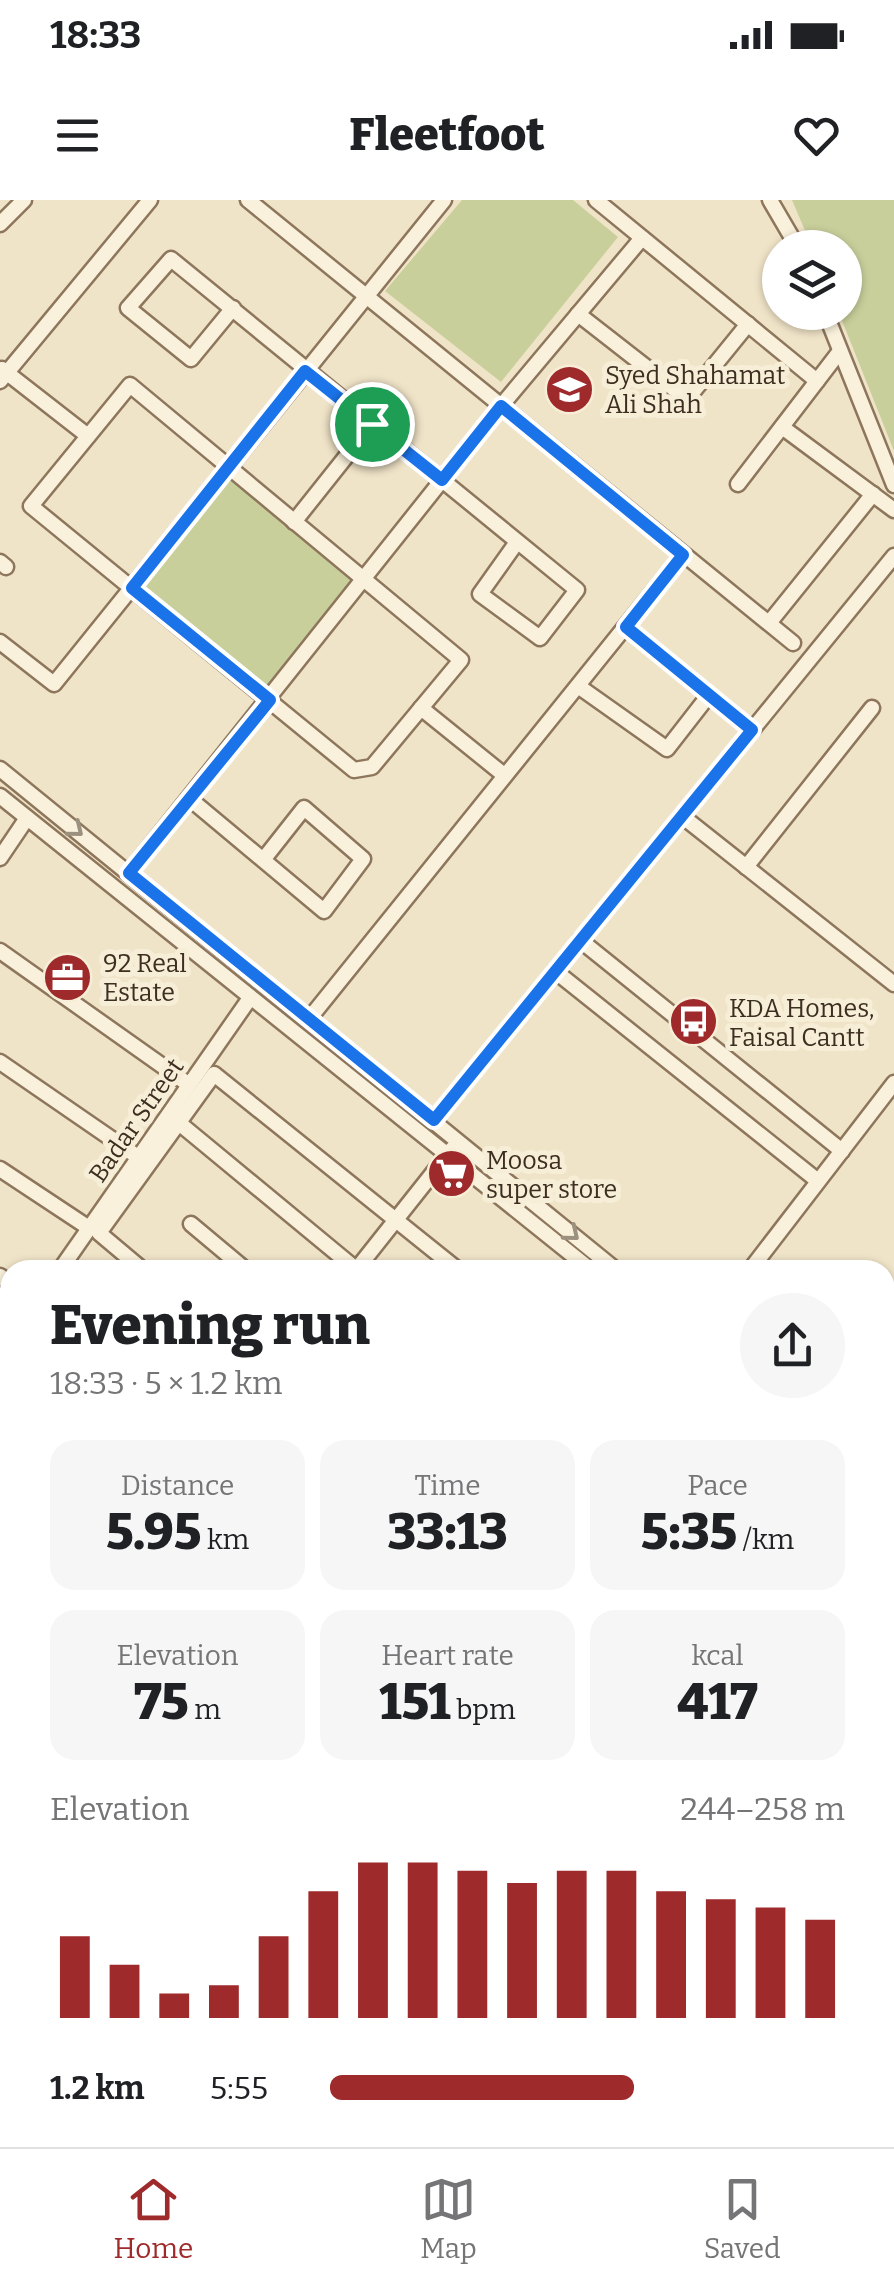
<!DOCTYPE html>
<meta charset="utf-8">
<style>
:root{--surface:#fff;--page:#f6f6f6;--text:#202124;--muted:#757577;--line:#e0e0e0;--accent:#9e2a2b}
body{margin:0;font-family:Bitter,serif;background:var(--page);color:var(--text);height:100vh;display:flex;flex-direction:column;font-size:38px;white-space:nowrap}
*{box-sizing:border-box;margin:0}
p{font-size:32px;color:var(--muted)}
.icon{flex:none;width:55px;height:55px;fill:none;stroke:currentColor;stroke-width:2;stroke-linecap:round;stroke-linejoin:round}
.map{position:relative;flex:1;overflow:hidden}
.sheet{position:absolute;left:0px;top:1060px;width:895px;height:888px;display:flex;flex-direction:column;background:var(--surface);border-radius:30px 30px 0 0;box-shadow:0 2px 8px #0004}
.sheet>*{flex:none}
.controls{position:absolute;left:762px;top:30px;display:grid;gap:20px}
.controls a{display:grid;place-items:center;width:100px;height:100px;border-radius:50%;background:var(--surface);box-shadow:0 2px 8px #0004;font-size:50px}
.pin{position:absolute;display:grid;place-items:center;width:85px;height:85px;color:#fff;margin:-42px;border:5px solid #fff;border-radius:50%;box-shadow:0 2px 10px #0007}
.round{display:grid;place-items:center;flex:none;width:105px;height:105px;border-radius:52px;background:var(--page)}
.summary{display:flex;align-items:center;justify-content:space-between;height:170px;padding:0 50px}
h1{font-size:55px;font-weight:800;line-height:75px}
.metrics{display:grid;grid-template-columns:repeat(3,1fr);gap:15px;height:170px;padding:10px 50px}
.metrics div{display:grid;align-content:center;border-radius:25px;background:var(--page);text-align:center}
.metrics b{font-size:50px;font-weight:800}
.metrics small{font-size:28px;font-weight:400}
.metrics p{font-size:28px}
.chart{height:280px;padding:20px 50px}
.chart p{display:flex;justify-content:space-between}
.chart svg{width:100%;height:180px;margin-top:10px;stroke:var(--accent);stroke-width:6}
ul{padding:0 50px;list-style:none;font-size:32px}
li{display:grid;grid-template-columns:160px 120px 1fr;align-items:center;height:75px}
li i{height:25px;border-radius:12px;background:var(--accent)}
.status{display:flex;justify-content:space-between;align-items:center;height:70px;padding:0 50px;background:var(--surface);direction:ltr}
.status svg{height:28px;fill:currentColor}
header{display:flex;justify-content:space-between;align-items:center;height:130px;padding:0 50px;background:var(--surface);font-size:45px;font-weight:800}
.tab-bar{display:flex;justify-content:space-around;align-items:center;height:140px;border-top:2px solid var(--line);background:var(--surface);font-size:28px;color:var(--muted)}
.tab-bar a{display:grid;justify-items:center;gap:5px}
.tab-bar .on{color:var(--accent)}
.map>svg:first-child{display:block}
.green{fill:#c9cf9b}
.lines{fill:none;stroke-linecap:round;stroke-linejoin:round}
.minor-casing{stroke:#8d765c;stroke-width:19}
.secondary-casing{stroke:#6f573f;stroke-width:25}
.primary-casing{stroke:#5b4430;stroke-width:28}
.minor{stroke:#faf1dc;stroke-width:14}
.secondary{stroke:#faf1dc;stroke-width:20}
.primary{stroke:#f3d9a0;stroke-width:22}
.oneway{stroke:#9c907e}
.route-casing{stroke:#fff;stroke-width:20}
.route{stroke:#1a73e8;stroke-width:12}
.labels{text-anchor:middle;stroke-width:10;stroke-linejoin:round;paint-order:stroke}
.poi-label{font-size:25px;fill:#3d2e20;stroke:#f7eed8;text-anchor:start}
.street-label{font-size:25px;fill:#3d2e20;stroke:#f7eed8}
</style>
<div class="status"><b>18:33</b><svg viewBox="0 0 49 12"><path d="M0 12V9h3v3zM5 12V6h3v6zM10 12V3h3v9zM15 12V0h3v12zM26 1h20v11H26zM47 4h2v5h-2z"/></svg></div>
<header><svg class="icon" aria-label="menu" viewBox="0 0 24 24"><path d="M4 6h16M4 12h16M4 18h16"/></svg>Fleetfoot<svg class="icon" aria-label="heart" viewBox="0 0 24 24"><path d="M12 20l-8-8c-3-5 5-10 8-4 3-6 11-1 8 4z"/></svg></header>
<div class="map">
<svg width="894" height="1947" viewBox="0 0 894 1947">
<rect width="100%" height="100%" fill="#f0e4c8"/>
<g class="green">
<polygon points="462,0 573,0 618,37 501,182 385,91"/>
<polygon points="792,0 894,0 894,251 839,113 845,112 845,48 812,47"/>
<polygon points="229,267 363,378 269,500 132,387"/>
</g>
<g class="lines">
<defs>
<g id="minor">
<polyline points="248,0 793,443"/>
<polyline points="596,0 817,181"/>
<polyline points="770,0 798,48"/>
<polyline points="0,24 24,0"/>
<polyline points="233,108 191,159 128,108 171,59 577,390 540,438 480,394 517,342"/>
<polyline points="825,112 894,285"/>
<polyline points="578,114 687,199 748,124"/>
<polyline points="2,169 88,236"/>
<polyline points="0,181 150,0"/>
<polygon points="130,185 461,460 372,567 354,570 31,306"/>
<polyline points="782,227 894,310"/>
<polyline points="738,284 840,151"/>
<polyline points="294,322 372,224"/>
<polyline points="0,362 6,367"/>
<polyline points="769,423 873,294"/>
<polyline points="626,427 752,530"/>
<polyline points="0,442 54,484 444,0"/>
<polyline points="578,486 667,549 709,495"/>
<polyline points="421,508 504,575"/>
<polyline points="0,569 616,1070"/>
<polyline points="0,596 591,1070"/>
<polyline points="190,599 324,711 363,659 304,608 263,660"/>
<polyline points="682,616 894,784"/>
<polyline points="0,658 27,618"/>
<polyline points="746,667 872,508"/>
<polyline points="129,673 501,206 642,38"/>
<polyline points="580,740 842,951"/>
<polyline points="0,751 188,884"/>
<polyline points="555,771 818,981"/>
<polyline points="309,819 683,355"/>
<polyline points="0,862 138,957"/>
<polyline points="434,920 894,356"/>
<polyline points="179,923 357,1070"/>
<polyline points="0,969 89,1028"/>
<polyline points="191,1024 246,1070"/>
<polyline points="60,1070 250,798"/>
<polyline points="143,1070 99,1033 214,874 458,1070"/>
<polyline points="356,1070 452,949"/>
<polyline points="750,1070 894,883"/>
<polyline points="0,1076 10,1083"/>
<polyline points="0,1156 10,1142"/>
<polyline points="885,1289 894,1296"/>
<polyline points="885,1307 894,1315"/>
<polyline points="0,1449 10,1438"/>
<polyline points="885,1452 894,1458"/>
<polyline points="0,1466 10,1455"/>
<polyline points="0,1529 10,1538"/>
<polyline points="885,1539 894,1535"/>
<polyline points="0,1644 10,1653"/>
<polyline points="0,1749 10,1758"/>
<polyline points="885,1807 894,1796"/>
<polyline points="0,1855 10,1864"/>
<polyline points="0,1911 10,1907"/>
<polyline points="212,1938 223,1947"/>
<polyline points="334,1938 345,1947"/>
<polyline points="687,1938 698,1947"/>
<polyline points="175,1947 183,1938"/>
<polyline points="390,1947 398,1938"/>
<polyline points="510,1947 518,1938"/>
<polyline points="771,1947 779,1938"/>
</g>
<g id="secondary">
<polyline points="885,1863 894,1849"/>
<polyline points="885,1895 894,1884"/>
<polyline points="885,1920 894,1909"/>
<polyline points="800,1947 808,1938"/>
<polyline points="819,1947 827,1938"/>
<polyline points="842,1947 850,1938"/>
<polyline points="863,1947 871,1938"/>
</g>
<g id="primary">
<polyline points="0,1678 10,1687"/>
<polyline points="0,1716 10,1725"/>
<polyline points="257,1938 270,1947"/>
<polyline points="288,1938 298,1947"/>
<polyline points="312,1938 322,1947"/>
</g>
</defs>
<use href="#minor" class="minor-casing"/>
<use href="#secondary" class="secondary-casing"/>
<use href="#primary" class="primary-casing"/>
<use href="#minor" class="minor"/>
<use href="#secondary" class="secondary"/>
<use href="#primary" class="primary"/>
</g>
<defs><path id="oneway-chevron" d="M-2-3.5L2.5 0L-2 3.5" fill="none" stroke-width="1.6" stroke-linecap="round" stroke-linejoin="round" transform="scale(2.5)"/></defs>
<g class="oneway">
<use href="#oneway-chevron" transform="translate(76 630) rotate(39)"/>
<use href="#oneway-chevron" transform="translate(572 1034) rotate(39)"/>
</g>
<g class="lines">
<defs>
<polygon id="route" points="305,171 442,280 501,206 683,355 626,427 752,530 434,920 129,673 270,500 132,388"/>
</defs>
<use href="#route" class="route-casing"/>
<use href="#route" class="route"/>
</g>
<defs>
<symbol id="university-disc" viewBox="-11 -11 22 22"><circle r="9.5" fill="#9e2a2b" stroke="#f7eed8"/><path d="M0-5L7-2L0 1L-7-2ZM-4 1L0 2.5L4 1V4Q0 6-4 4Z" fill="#fff"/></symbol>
<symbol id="office-disc" viewBox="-11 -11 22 22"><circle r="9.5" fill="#9e2a2b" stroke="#f7eed8"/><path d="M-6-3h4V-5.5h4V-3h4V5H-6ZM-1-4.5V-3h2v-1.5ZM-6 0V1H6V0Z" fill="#fff"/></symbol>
<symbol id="bus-disc" viewBox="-11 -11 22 22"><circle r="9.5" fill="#9e2a2b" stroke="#f7eed8"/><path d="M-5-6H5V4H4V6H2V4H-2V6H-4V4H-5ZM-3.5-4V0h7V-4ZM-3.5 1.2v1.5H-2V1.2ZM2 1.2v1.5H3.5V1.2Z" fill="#fff"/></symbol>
<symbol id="supermarket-disc" viewBox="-11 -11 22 22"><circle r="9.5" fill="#9e2a2b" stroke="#f7eed8"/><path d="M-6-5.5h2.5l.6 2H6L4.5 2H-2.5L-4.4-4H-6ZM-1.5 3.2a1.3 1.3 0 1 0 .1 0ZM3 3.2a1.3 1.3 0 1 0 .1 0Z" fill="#fff"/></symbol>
</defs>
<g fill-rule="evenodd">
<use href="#university-disc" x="542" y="162" width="55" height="55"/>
<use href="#office-disc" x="40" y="750" width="55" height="55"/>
<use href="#bus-disc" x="666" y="794" width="55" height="55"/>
<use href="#supermarket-disc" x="424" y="946" width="55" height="55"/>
</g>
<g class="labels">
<g class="poi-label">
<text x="605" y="184">Syed Shahamat<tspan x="605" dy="29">Ali Shah</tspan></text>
<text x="103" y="772">92 Real<tspan x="103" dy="29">Estate</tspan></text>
<text x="729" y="817">KDA Homes,<tspan x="729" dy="29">Faisal Cantt</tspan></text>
<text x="486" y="969">Moosa<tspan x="486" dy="29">super store</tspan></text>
</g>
<g class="street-label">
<text transform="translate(136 920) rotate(-55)" y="9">Badar Street</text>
</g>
</g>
</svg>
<div class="controls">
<a><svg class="icon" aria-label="layers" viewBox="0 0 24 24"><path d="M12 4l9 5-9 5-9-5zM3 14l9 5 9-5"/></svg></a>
</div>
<div class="pin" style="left:372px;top:224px;background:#1e9e55"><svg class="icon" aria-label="arrive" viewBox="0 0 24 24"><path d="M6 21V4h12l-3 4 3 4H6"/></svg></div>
<section class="sheet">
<div class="summary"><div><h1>Evening run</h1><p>18:33 · 5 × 1.2 km</p></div><a class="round"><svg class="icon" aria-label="share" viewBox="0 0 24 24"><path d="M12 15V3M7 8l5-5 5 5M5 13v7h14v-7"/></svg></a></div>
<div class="metrics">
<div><p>Distance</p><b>5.95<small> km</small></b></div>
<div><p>Time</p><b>33:13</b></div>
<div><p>Pace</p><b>5:35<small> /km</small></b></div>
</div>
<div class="metrics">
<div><p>Elevation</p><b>75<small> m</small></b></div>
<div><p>Heart rate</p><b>151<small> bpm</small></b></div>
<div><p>kcal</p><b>417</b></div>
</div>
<div class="chart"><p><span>Elevation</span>244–258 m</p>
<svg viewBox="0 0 160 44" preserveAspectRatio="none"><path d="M5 44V24M15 44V31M25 44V38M35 44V36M45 44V24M55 44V13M65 44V6M75 44V6M85 44V8M95 44V11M105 44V8M115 44V8M125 44V13M135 44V15M145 44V17M155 44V20"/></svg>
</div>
<ul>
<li><b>1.2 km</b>5:55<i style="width:59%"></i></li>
</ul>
</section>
</div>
<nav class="tab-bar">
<a class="on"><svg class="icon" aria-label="home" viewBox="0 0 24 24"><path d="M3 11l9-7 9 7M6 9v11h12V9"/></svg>Home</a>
<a><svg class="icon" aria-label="map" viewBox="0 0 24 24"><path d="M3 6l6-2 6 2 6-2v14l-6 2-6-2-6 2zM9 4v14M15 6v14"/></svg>Map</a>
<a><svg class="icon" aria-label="saved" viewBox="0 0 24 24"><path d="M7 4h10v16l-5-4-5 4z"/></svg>Saved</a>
</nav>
